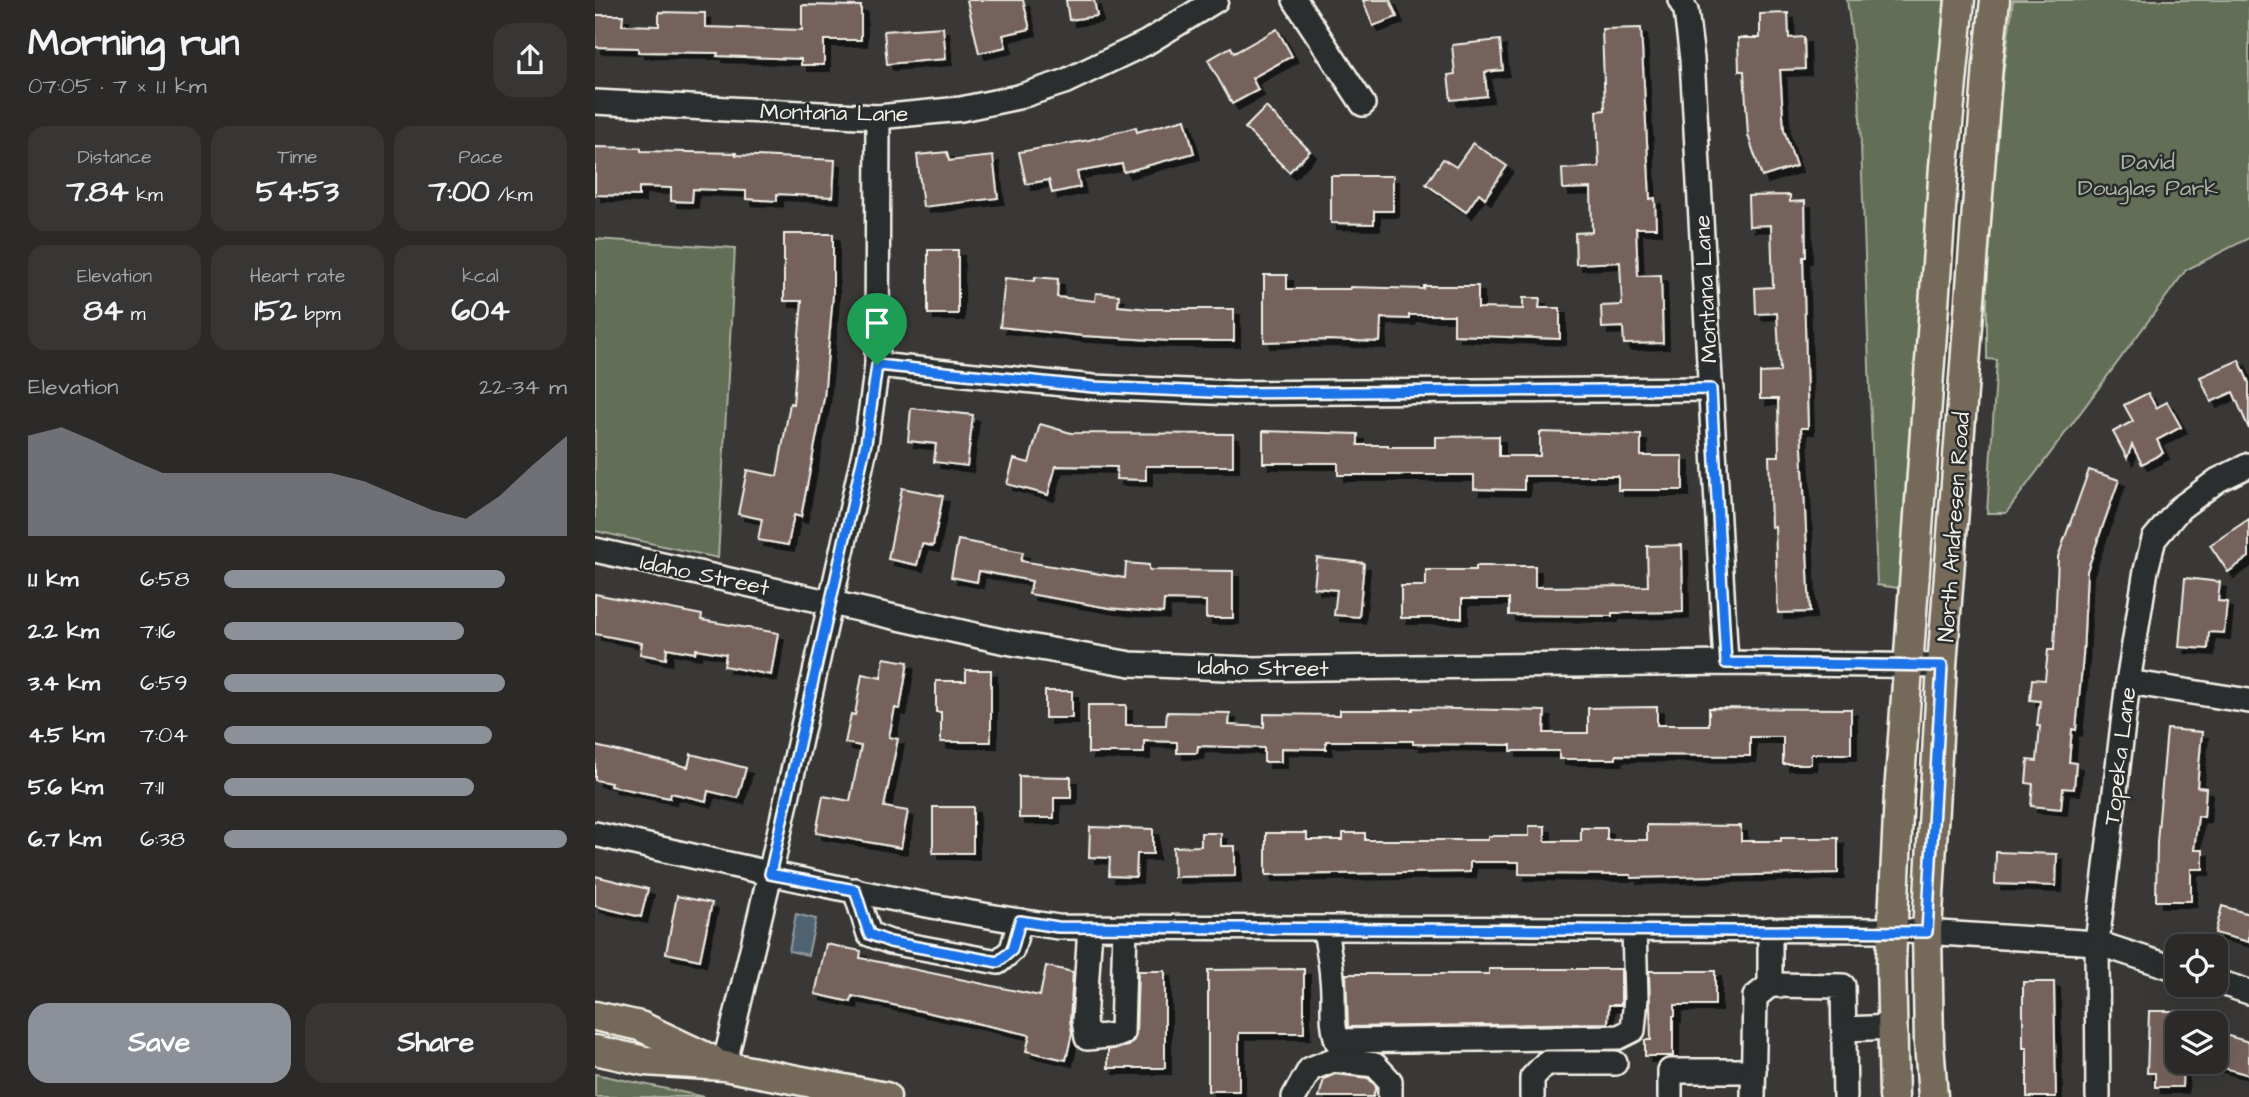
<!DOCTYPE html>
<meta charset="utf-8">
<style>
:root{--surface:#2b2a29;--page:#373635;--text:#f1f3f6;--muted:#a6a7a8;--line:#474646;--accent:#8c9099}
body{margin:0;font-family:"Architects Daughter",sans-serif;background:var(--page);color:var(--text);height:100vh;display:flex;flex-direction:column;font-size:26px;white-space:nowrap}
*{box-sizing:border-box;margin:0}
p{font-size:23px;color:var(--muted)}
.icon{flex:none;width:38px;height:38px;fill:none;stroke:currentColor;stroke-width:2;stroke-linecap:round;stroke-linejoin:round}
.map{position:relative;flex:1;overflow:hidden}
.details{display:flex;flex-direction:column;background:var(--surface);width:595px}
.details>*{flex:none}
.fabs{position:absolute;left:1570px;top:934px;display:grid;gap:14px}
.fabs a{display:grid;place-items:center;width:63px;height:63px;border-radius:14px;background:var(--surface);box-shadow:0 7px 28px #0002,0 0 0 2px var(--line);font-size:35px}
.pin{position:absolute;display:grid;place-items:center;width:60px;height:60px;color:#fff;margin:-72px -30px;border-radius:50% 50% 50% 0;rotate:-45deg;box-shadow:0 0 7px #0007}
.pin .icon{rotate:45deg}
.round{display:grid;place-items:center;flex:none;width:74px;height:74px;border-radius:21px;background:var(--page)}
.summary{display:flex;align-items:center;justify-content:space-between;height:119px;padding:0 28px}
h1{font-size:38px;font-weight:700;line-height:52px}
.metrics{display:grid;grid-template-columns:repeat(3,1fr);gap:10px;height:119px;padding:7px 28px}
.metrics div{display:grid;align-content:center;border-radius:18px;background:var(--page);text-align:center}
.metrics b{font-size:30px;font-weight:700}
.metrics small{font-size:19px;font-weight:400}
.metrics p{font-size:19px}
.chart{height:196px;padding:14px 28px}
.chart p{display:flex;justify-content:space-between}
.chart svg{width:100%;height:126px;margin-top:7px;fill:var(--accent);opacity:.7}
.button{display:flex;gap:14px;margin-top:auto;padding:14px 28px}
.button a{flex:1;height:80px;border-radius:21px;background:var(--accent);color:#fff;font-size:28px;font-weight:700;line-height:80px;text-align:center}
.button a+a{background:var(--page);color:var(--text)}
ul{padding:0 28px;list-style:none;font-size:23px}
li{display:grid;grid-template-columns:112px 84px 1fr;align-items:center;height:52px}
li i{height:18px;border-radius:9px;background:var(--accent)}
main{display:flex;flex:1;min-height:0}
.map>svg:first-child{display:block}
.green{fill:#626e56;stroke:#abb09f;stroke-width:2}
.water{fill:#4f6272;stroke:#919ba1;stroke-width:2}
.building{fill:#74625c;stroke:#f4f1e8;stroke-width:2;filter:url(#shadow)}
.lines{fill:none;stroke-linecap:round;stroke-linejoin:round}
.minor-casing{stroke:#f4f1e8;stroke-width:28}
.major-casing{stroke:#f4f1e8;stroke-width:33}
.minor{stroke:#2a2d2e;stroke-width:23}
.major{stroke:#746a5a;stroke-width:28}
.route-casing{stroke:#fff;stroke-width:14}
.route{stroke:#1a73e8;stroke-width:9}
.labels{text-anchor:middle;stroke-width:5;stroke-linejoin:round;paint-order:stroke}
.street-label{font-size:23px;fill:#f4f1e8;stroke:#2a2d2e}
.park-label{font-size:23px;fill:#b2b6a6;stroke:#2a2d2e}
</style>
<main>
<section class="details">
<div class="summary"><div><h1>Morning run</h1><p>07:05 · 7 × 1.1 km</p></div><a class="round"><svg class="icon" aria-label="share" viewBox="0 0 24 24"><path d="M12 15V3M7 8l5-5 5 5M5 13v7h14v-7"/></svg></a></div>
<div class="metrics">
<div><p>Distance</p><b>7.84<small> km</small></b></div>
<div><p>Time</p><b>54:53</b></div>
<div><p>Pace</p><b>7:00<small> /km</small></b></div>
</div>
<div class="metrics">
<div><p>Elevation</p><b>84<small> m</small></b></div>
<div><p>Heart rate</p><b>152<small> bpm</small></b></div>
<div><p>kcal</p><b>604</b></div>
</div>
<div class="chart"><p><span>Elevation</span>22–34 m</p>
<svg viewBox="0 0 160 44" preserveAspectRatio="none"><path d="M0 44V9L10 6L20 11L30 17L40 22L50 22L60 22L70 22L80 22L90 22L100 25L110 30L120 35L130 38L140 30L150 19L160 9V44z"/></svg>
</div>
<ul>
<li><b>1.1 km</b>6:58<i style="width:82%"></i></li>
<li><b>2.2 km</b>7:16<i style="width:70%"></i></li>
<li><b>3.4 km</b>6:59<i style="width:82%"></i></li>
<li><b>4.5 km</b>7:04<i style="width:78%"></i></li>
<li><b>5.6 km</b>7:11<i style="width:73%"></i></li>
<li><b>6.7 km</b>6:38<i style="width:100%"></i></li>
</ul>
<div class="button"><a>Save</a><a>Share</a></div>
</section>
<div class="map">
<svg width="1654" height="1097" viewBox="0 0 1654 1097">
<defs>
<filter id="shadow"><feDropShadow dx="6" dy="6" stdDeviation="0" flood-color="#0009"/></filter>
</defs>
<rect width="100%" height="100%" fill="#393837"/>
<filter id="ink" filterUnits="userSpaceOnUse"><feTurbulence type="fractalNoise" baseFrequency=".0143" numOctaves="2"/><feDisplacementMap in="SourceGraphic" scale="14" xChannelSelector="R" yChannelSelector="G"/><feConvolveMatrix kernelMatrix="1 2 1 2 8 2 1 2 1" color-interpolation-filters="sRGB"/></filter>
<g filter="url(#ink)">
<g class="green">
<polygon points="1252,0 1359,0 1335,218 1304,588 1282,585 1264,91"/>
<polygon points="1418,0 1654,0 1654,238 1591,270 1411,513 1392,513 1402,360 1392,359 1392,288 1402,122"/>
<polygon points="0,239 140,248 123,558 0,531"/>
<polygon points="0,1074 110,1097 0,1097"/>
</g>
<polygon class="water" points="201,914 221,919 213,955 194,951"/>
<g class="building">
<polygon points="372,0 428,0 435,29 408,35 411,47 384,53"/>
<polygon points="471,0 499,0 502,16 474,20"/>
<polygon points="768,0 795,0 802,17 778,26"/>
<polygon points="207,5 266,6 266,40 229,40 229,65 206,65 206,59 122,56 123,53 43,52 43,48 0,47 0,15 28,15 27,25 64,26 64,12 110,13 110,27 207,30"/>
<polygon points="1193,13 1194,38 1209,37 1210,69 1185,70 1189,130 1201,166 1167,177 1153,135 1149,71 1144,71 1143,38 1165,38 1165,14"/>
<polygon points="348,27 351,59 292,64 289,31"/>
<polygon points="1046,28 1055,199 1060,198 1061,228 1041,228 1043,276 1066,275 1068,343 1029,344 1028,327 1007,328 1006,306 1027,305 1025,262 981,264 980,233 997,232 996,188 968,189 967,169 1004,167 1002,111 1010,110 1007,29"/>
<polygon points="682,29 697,56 657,78 663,90 637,104 613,60 636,47 639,53"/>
<polygon points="905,40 908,70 890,72 892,96 856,100 853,75 860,74 857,45"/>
<polygon points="671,107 715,151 694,172 650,128"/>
<polygon points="590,119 599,153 529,172 527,164 482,172 485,187 457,193 454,180 431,184 424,152 494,140 541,127 542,132"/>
<polygon points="878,143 912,166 890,198 884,193 871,212 831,184 848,159 861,167"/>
<polygon points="0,147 46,148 46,151 141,153 141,155 240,160 238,197 182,194 182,201 151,199 151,191 98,189 97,202 76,201 76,188 44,187 44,196 0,195"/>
<polygon points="352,152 354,161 398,156 403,198 328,207 322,155"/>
<polygon points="736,176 798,176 798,211 779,211 779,224 736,223"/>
<polygon points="1195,195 1195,202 1210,201 1211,257 1208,257 1213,428 1206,428 1215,612 1183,613 1180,526 1176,527 1174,456 1184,456 1183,399 1165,399 1165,373 1185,372 1182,313 1161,314 1160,288 1178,287 1176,225 1154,226 1153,196"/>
<polygon points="189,234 238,234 238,295 229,398 206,517 199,515 193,545 163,540 167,519 143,514 152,470 182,476 195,403 198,404 207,301 189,301"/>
<rect x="333" y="250" width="30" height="64"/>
<polygon points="669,275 692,275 692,289 755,289 755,287 829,289 829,286 883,286 883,308 928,309 928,298 945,298 944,308 965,308 965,339 859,335 859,315 814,315 814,319 786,318 785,342 732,340 669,342"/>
<polygon points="440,277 463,279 462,297 500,301 501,293 524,295 523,306 555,309 639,309 639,341 576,341 488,336 405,327 410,278 440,281"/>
<polygon points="1644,360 1654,383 1654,429 1638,392 1616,402 1605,377"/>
<polygon points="1553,393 1561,408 1572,402 1586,427 1562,440 1568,453 1547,464 1537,445 1532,458 1518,432 1538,421 1529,405"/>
<polygon points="316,408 378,415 372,466 339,462 341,444 313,441"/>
<polygon points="445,424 476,433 638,434 638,466 551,466 551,480 521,479 522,467 461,466 453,495 412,484 419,459 434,463"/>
<polygon points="668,431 763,434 763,445 793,445 793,447 841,447 841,437 904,436 904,456 945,456 945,432 1046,435 1046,456 1088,456 1088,490 1023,490 1023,476 929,476 929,490 879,489 879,475 743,475 743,463 668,463"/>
<polygon points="1494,470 1524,480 1492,571 1488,656 1481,730 1477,729 1474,762 1481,763 1479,789 1468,788 1466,809 1436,806 1438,784 1431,783 1433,760 1442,761 1445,726 1442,726 1445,701 1435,700 1437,679 1450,680 1453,650 1459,650 1463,557"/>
<polygon points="307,488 348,496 338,546 327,544 322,565 293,559"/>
<polygon points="1654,519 1654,557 1633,572 1615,545"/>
<polygon points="363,540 428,552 426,561 530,578 531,563 554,565 554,570 638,571 638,618 611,618 611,601 569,600 568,613 514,608 434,594 437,581 384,571 382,582 356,577"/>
<polygon points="1087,545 1088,612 1017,613 1017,616 914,615 914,599 867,599 867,618 806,618 806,586 831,586 831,570 881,570 881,566 940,566 940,587 1053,586 1052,546"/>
<polygon points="722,558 769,563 764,617 739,615 742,590 719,588"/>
<polygon points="1590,578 1625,582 1623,601 1632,602 1629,633 1614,632 1613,649 1584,647"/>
<polygon points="0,594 107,615 106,620 183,633 176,675 129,666 131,654 101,649 100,653 72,648 71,659 45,654 47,643 0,634"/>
<polygon points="289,658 313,662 305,709 300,708 294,737 303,739 289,807 313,811 306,848 221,833 228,796 255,801 266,746 250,743 256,714 260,715 267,674 286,678"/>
<polygon points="371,670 396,670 396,742 346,742 346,712 341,712 341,681 371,681"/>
<rect x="450" y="691" width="27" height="27"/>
<polygon points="493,705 531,705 531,725 571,725 572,712 635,713 634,725 669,727 669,714 745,715 745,710 818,710 818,708 950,711 949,733 993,733 993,708 1062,707 1062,725 1114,725 1114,708 1256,709 1256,754 1216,754 1216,764 1188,764 1188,737 1155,737 1155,756 1021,755 1021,759 964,759 964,751 916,751 916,745 818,744 818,741 731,741 731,749 686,748 686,762 669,762 669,748 603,746 602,753 582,753 582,742 549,741 549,753 493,753"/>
<polygon points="1572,729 1607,732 1602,787 1611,788 1609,817 1603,816 1599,850 1608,850 1608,869 1596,869 1596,901 1561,901 1562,842"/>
<polygon points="0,746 93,767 96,754 151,768 143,798 113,791 111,801 76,793 75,798 15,786 16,783 0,780"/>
<polygon points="424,776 476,777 476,798 459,798 459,818 424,818"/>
<rect x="338" y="807" width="40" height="46"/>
<polygon points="1052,825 1146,826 1146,841 1186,841 1186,838 1243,838 1243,873 1036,878 1036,875 924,874 924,862 875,862 875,872 671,875 671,833 712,833 712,840 748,840 748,833 770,833 770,840 893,840 893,836 934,836 934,826 950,826 950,841 986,841 986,828 1012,828 1012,840 1052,840"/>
<polygon points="495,827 558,829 558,854 542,854 541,877 514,876 515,858 494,857"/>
<polygon points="606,833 626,833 626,846 640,846 640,876 579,877 578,847 606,846"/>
<polygon points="1401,852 1462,854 1461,886 1400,884"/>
<polygon points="0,876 53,889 46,917 0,906"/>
<polygon points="82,896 117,903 105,960 71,953"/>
<polygon points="1627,906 1654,914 1654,942 1620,933"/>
<polygon points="231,944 266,951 265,958 445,996 451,966 478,972 475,1020 477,1033 471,1060 431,1051 435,1035 257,996 256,1002 220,994"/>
<polygon points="709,969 709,1033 644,1033 644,1091 613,1091 613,970"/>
<polygon points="894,969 1026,969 1026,1005 1014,1005 1013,1023 753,1027 751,974 894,974"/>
<polygon points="543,971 570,971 570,1068 513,1068 513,1050 533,1046 539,1040 541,1034"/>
<polygon points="1054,971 1120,971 1120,1005 1080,1005 1080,1016 1078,1016 1078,1056 1050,1056 1050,1040 1056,1040"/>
<polygon points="1428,982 1459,982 1461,1097 1432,1097 1432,1048 1428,1048"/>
<polygon points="1554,1011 1582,1011 1582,1062 1588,1062 1587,1087 1560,1087 1560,1073 1552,1073"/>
<polygon points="1630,1035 1654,1042 1654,1075 1622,1066"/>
<polygon points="740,1074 773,1078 781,1086 778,1097 724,1097 729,1079"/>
</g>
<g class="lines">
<defs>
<g id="minor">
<polyline points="700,0 768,104"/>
<polyline points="1085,0 1091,11 1097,59 1131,663"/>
<polyline points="0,102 283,117 366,109 423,97 469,82 551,43 621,0"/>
<polyline points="282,365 498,387 639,393 1116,389"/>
<polyline points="0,550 411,642 536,664 655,669 1131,663 1347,666"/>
<polyline points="1533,682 1654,701"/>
<path d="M0 834C153 869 307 904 463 927L1297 930 1502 943 1582 969"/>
<polyline points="260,890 274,934 295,942 403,962 417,950 425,921"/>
<polyline points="495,927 489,1021 492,1038 522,1035 527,1033 530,927"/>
<path d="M730 928C732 945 736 961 737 978 740 999 735 1020 742 1041L1024 1037 1038 1030 1041 998 1039 929"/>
<polyline points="1620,981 1654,992"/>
<polyline points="1175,985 1248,986 1250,1097"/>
<polyline points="1249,1029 1298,1027"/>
<polyline points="129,1066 175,874 271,444 282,365 283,117"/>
<polyline points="699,1097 715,1069 738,1060 780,1065 795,1081 795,1097"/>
<polyline points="937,1097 937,1078 951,1063 1020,1063"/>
<polyline points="1075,1097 1075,1071 1159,1071"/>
<polyline points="1158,1097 1160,997 1175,985 1175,929"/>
<polyline points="1503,1097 1502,943 1533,682 1551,570 1559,539 1585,508 1623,480 1654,465"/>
</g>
<g id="major">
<polyline points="0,1016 45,1026 117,1060"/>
<polyline points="0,1050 50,1061 129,1066 291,1097"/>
<polyline points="1299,1097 1296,962 1304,794 1349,166 1365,0"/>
<polyline points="1338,1097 1334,1043 1332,932 1347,666 1393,64 1400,0"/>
</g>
</defs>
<use href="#minor" class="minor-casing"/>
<use href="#major" class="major-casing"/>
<use href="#minor" class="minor"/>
<use href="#major" class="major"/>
</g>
</g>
<g class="lines" filter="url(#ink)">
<defs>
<polygon id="route" points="282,365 498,387 639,393 1116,389 1131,663 1347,666 1332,932 463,927 425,921 417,950 403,962 295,942 274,934 260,890 175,874 271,443"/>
</defs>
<use href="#route" class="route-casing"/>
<use href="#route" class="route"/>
</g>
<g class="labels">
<g class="street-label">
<text transform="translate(239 112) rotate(1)" y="8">Montana Lane</text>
<text transform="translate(1110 289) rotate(-93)" y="8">Montana Lane</text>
<text transform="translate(1358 527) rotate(-86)" y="8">North Andresen Road</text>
<text transform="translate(110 574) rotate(12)" y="8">Idaho Street</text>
<text transform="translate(668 667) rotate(1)" y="8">Idaho Street</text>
<text transform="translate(1524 756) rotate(-83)" y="8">Topeka Lane</text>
</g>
<g class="park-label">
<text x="1553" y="169">David<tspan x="1553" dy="26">Douglas Park</tspan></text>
</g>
</g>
</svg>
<div class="fabs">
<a><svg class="icon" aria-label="locate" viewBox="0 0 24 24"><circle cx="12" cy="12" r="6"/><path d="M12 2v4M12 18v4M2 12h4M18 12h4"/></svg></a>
<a><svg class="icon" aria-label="layers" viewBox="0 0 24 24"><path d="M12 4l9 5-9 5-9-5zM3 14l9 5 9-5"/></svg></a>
</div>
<div class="pin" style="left:282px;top:365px;background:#1e9e55"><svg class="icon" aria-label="arrive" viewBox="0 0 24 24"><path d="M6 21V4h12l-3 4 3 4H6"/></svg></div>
</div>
</main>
